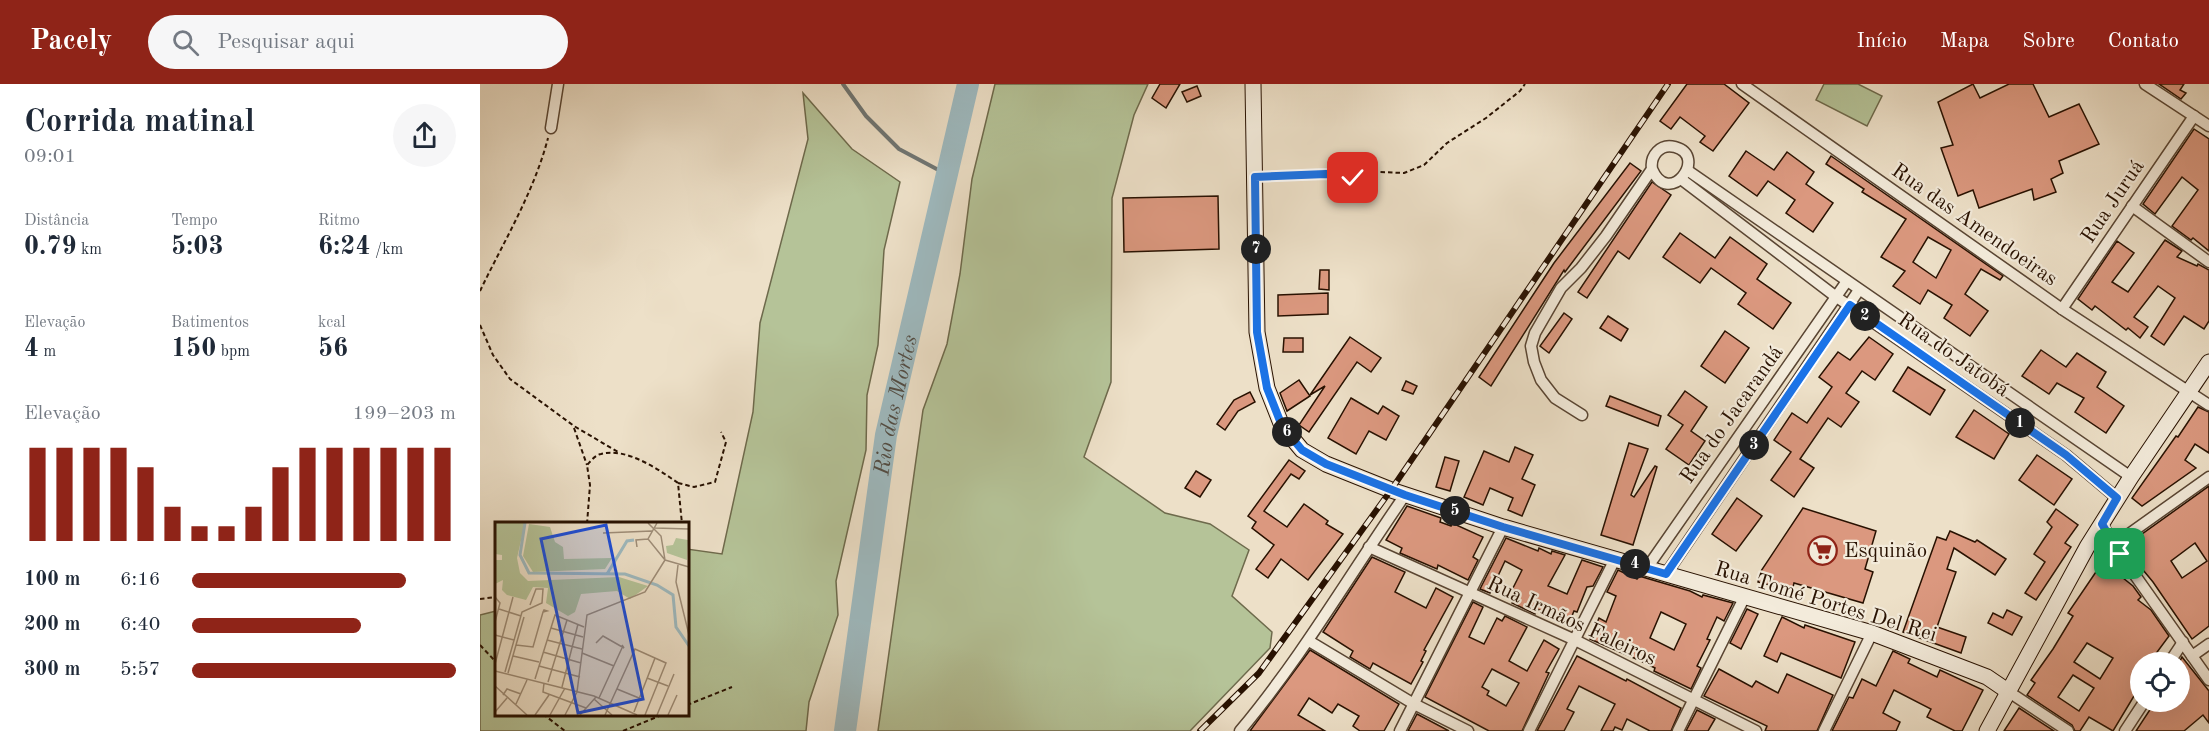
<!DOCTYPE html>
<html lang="pt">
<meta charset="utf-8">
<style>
:root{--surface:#fff;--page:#f6f6f7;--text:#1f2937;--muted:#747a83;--accent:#8f2418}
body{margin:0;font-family:"Old Standard TT",serif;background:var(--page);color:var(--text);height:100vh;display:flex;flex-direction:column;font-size:22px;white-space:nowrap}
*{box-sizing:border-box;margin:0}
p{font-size:20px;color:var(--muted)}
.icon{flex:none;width:33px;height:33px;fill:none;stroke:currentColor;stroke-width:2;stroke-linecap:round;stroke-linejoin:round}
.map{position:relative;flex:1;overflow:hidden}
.details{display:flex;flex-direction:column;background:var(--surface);width:480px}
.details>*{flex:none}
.controls{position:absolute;left:1650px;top:568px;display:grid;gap:12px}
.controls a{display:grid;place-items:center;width:60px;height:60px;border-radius:50%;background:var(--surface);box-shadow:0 6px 24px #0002;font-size:30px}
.pin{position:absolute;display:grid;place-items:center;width:51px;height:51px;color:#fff;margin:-26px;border-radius:12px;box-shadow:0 3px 9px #0006}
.km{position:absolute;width:30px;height:30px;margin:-15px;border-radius:50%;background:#222;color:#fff;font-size:16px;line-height:30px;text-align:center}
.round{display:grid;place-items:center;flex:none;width:63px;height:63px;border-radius:32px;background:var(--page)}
.summary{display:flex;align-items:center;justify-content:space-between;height:102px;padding:0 24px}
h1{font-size:33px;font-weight:800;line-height:45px}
.figures{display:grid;grid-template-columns:repeat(3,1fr);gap:9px;height:102px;padding:6px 24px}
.figures div{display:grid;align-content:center}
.figures b{font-size:26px;font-weight:800}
.figures small{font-size:16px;font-weight:400}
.figures p{font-size:16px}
.chart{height:168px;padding:12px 24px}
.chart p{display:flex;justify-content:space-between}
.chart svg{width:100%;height:108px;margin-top:6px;stroke:var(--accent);stroke-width:6}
ul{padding:0 24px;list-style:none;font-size:20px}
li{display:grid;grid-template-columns:96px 72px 1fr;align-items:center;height:45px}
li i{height:15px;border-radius:8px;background:var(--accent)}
header{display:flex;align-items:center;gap:36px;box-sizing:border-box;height:84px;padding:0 30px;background:var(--accent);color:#fff}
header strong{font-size:28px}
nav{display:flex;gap:33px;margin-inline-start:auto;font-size:21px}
.search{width:420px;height:54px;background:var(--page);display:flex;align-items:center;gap:15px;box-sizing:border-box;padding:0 21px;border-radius:33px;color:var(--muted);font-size:22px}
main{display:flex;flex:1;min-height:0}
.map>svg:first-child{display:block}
.green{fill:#b5c398;stroke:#6e6a4c;stroke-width:1.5}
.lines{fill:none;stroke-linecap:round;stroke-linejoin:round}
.stream{stroke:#6f7674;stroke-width:4}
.river{stroke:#9ebac0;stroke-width:22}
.building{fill:#db987f;stroke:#281101;stroke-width:1.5;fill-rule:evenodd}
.street-casing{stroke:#594533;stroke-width:13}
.secondary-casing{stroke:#281101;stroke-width:17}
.path{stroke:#281101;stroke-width:2;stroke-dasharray:4.5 3;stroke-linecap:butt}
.street{stroke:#f3ebdb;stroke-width:10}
.secondary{stroke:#f3ebdb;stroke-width:15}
.rail-casing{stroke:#281101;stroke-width:6}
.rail{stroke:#f3ebdb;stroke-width:4;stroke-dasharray:11;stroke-linecap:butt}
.route-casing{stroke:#fff;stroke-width:12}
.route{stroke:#1a73e8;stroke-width:8}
.labels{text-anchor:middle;stroke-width:4.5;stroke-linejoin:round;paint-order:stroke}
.street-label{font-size:21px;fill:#281101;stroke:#f3ebdb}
.poi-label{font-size:21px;fill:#281101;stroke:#f3ebdb;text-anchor:start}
.water-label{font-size:22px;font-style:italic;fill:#514c44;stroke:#f3ebdb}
.inset-river{fill:none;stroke:#9ebac0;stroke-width:3}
.inset-road{fill:none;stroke:#9e8d78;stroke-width:1.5}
.view{fill:#1d4ed8;fill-opacity:0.15;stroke:#1d4ed8;stroke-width:3}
.inset-edge{fill:none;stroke:#281101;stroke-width:3}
</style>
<header>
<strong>Pacely</strong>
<div class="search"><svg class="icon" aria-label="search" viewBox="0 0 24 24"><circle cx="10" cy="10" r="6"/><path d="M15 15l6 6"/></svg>Pesquisar aqui</div>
<nav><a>Início</a><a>Mapa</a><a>Sobre</a><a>Contato</a></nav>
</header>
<main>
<section class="details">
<div class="summary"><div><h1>Corrida matinal</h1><p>09:01</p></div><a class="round"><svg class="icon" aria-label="share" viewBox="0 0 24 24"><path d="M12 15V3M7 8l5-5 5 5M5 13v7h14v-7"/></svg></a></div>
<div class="figures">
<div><p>Distância</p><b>0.79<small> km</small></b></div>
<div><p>Tempo</p><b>5:03</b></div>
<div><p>Ritmo</p><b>6:24<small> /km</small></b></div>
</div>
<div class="figures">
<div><p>Elevação</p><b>4<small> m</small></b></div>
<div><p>Batimentos</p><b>150<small> bpm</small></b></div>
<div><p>kcal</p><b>56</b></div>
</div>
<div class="chart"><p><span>Elevação</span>199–203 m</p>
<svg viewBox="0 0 160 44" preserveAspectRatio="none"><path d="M5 44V6M15 44V6M25 44V6M35 44V6M45 44V14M55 44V30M65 44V38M75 44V38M85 44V30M95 44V14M105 44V6M115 44V6M125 44V6M135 44V6M145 44V6M155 44V6"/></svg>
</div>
<ul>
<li><b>100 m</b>6:16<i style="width:81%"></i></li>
<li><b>200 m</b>6:40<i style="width:64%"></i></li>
<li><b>300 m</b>5:57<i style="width:100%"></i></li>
</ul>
</section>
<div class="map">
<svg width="1729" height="647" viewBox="0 0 1729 647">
<rect width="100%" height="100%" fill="#ede0c8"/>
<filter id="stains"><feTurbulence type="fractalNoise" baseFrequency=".00333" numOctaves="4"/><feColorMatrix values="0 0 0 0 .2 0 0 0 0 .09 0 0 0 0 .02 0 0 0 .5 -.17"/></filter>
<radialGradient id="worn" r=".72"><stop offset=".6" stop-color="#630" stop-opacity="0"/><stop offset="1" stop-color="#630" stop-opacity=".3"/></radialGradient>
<g class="green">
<polygon points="515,0 668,0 654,31 632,114 631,298 604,373 685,429 730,440 769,466 752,512 792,548 790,564 710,647 398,647 443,326 467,260 480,190 492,95"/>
<polygon points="1344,0 1378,0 1402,12 1387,42 1336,16"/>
<polygon points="323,9 372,65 420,98 404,166 398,261 387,311 386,366 356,497 358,531 329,618 326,647 0,647 0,531 16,527 16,630 207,630 207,465 242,470 273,328 280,239 328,55"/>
</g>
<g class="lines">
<polyline class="stream" points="363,0 386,32 419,65 466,90"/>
<path class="river" id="s1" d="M365 647 406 351 488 0"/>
</g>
<g class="building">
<polygon points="680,0 700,0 686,24 672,14"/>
<polygon points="1207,0 1244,0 1269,19 1233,67 1220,58 1225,52 1200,33 1191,45 1180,37"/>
<polygon points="1493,0 1500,14 1529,0 1553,0 1569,33 1599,20 1619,60 1579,77 1583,89 1571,95 1576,108 1554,116 1552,105 1499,124 1493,106 1478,112 1461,64 1473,61 1458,18"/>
<polygon points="1679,0 1704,0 1700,6 1706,9 1701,15"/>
<polygon points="717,2 721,12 707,18 702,8"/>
<polygon points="1714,45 1729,55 1729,167 1713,154 1711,156 1692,142 1718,106 1702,93 1675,130 1663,120"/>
<polygon points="1266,67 1294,86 1307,68 1334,88 1326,100 1353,119 1333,148 1306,129 1315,116 1288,97 1277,112 1249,92"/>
<path d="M1351 72 1523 192 1520 196 1501 185 1485 210 1508 227 1490 252 1464 234 1472 221 1448 206 1440 220 1413 202 1425 187 1401 173 1426 135 1382 108 1384 105 1346 80ZM1448 153 1471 166 1456 194 1433 178Z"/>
<polygon points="1150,79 1161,87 1085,188 1084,186 1011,302 999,293 1074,179"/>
<polygon points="1172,98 1191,111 1149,175 1138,167 1107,214 1098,208"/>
<polygon points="738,112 739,165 644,168 643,114"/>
<polygon points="1200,149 1235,174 1250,153 1287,180 1277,195 1311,219 1293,245 1258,220 1266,209 1231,184 1220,199 1183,173"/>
<polygon points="1685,156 1702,167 1697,173 1717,182 1718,180 1729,186 1729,237 1724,245 1704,232 1684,261 1671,252 1695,214 1678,202 1654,233 1668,243 1660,254 1648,244 1646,246 1615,222 1612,226 1598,215 1637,157 1654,169 1632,198 1648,208"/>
<polygon points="840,186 849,186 849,206 839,205"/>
<polygon points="848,209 848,230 798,232 798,211"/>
<polygon points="1084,229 1092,235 1069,269 1060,262"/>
<polygon points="1128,232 1148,245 1141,257 1120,244"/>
<polygon points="1245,247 1269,264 1245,299 1221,282"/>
<polygon points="870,253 901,274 891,288 877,278 829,348 819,341 845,302 830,311"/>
<polygon points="1389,253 1413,270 1395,296 1382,287 1366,309 1379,318 1361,343 1348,334 1320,375 1334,384 1314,413 1291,396 1311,368 1294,356 1312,329 1327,339 1352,303 1339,293 1358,268 1370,276"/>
<polygon points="804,254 823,254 823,268 803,268"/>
<polygon points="1561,266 1586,283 1597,269 1626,288 1617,303 1644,322 1626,349 1595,328 1604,314 1577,299 1569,310 1542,292"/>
<polygon points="1428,283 1465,306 1450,331 1413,307"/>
<polygon points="819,296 830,312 807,327 800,309"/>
<polygon points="926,297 937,302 933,310 922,306"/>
<polygon points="1205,307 1227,323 1211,347 1225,357 1209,381 1186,365 1203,341 1188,331"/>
<polygon points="770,308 775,318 758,327 745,346 737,340 754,316"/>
<polygon points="1130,312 1181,332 1178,342 1126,322"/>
<polygon points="871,314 898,330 903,322 919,332 906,356 889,347 876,370 848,354"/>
<polygon points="1718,323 1729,328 1729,369 1715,360 1705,376 1716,384 1662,422 1652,414 1696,352 1698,353"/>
<polygon points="1494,326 1529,350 1514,375 1476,353"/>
<polygon points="1149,359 1168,365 1151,411 1154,413 1175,382 1177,383 1153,461 1121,451"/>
<polygon points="1035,363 1053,371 1042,395 1055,401 1042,432 1028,426 1033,414 1010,404 1003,421 984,413 1004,367 1029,378"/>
<polygon points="1557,371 1592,395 1574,421 1539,396"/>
<polygon points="965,373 979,377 970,407 956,403"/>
<polygon points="809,376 825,387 819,395 811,390 784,427 807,443 824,420 848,437 846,440 863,450 828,496 801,475 788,494 776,485 794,461 772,444 776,438 768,432"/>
<polygon points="716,387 731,396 720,413 705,404"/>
<path d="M1729 402V542L1712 555 1673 498 1644 463ZM1715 459 1727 477 1702 494 1691 477Z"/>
<polygon points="1257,414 1282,432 1256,467 1232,450"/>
<polygon points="927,422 961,434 960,438 971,442 972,439 1003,453 993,473 998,476 988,496 958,481 957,485 920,469 922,464 906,456"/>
<polygon points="1323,424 1396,447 1385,485 1393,488 1383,519 1314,499 1312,507 1278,498 1281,487"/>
<polygon points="1576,425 1598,441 1585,459 1591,463 1556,516 1545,509 1565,478 1554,470 1572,443 1567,438"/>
<polygon points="1470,447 1495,458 1497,456 1526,475 1515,491 1474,464 1467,485 1476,488 1457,543 1486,553 1481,569 1423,548 1457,453 1466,456"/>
<polygon points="1026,454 1058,467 1059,464 1071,470 1072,467 1085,471 1068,502 1087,510 1102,476 1123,483 1113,502 1107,503 1097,528 1094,527 1089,539 1057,525 1055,530 1032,519 1037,509 1032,506 1042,486 1025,477 1010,509 1000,505"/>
<path d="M1629 467 1642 486 1638 490 1653 502 1661 513 1658 516 1671 526 1689 552 1669 579H1660V602L1633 647 1609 633 1600 647H1595L1592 641 1547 611 1555 599 1551 596 1573 565 1593 532 1588 529 1620 482 1618 480ZM1607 559 1633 574 1620 595 1594 578ZM1593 591 1614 604 1599 627 1578 613Z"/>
<polygon points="892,473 925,488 915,508 946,524 956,504 973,513 944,566 946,567 941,577 943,578 931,600 893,579 890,585 870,573 873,567 843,548"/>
<path d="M1138 486 1157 495 1159 492 1210 507 1222 513 1223 511 1253 519 1244 537 1237 533 1227 555 1230 556 1217 582 1221 584 1211 605 1174 587 1175 584 1161 577 1110 555 1119 534 1126 538 1136 512 1127 508ZM1181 528 1206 540 1194 566 1170 554Z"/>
<path d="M993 518 1003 523 989 553 1004 560 1017 534 1022 537 1025 532 1047 543 1029 577 1047 587 1064 556 1079 565 1066 588 1069 589 1042 647H1009L945 613ZM1012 585 1039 599 1026 622 1007 611 1009 607 1002 603Z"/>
<polygon points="1267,525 1278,530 1261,565 1250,559"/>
<polygon points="1527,526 1542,533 1532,551 1508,539 1513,529 1523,534"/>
<polygon points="1302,533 1324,544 1325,541 1375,558 1361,594 1301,569 1297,578 1284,572"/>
<polygon points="830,566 919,620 904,647 880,647 873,642 879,632 858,620 852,629 829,614 818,631 845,647 770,647"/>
<polygon points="1413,567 1430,575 1428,579 1457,593 1460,586 1503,606 1482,647 1475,647 1447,633 1451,625 1414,606 1403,629 1420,638 1416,647 1352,647 1369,613 1373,614 1382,595 1396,602"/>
<polygon points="1097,572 1146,597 1147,595 1201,624 1191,647 1170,647 1147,635 1142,646 1135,643 1133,647 1121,647 1135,620 1099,602 1087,625 1094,628 1084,647 1057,647"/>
<polygon points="1702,573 1729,607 1729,639 1723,631 1704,647 1656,647 1675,618 1700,618 1700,577"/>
<polygon points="1239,585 1272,603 1276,597 1298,609 1307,590 1353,611 1337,647 1285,647 1287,642 1224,612"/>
<polygon points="1539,624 1574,647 1524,647"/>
<polygon points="1217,626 1235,635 1228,647 1206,647"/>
<polygon points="937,630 969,647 928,647"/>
</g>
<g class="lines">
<defs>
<g id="street">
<polyline points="1262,0 1582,225 1729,321"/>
<polyline points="1665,0 1729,42"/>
<polyline points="71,44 78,0"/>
<polyline points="1207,86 1651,393"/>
<polyline points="1201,95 1355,212 1586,371 1637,414"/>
<polyline points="1652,122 1729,178"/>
<polyline points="1582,225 1714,32"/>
<path d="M1102 331 1075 314 1061 296 1054 278 1051 262 1055 249 1081 204 1101 184 1126 152 1172 85C1170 72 1180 59 1195 63 1229 72 1189 125 1172 85"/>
<polyline points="1622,440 1640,470 1729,596"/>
<polyline points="1635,460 1729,393"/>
<polyline points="889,463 1095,556 1276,647"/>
<polyline points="1167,484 1367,197"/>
<polyline points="1186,490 1379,206"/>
<polyline points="829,557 934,620 988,647"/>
<polyline points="1712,572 1729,560"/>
<polyline points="1689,579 1703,558"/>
<polyline points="1529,608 1588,647"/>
<path d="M760 647C822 573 870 490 925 411"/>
<polyline points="920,647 1023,443"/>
<polyline points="1049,647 1135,475"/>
<polyline points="1198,647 1265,512"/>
<polyline points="1344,647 1392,549"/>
<polyline points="1645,647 1664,618"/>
</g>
<g id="secondary">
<polyline points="773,0 777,248 787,304 802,342 822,366 846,380 911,406 1023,443 1392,549 1507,593 1529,608"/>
<polyline points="1507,647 1607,463 1651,393 1729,278"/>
</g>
</defs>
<use href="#street" class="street-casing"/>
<use href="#secondary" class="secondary-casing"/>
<g class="path">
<polyline points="789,92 846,90 873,94 900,88 924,89 944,81 967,59 1006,34 1040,7 1045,0"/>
<path d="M0 207C24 157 54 108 68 54"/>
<polyline points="0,241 13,271 30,295 94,342 138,368"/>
<polyline points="94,344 107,381"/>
<polyline points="198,399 214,403 235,398 246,358 241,348"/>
<path d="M107 440 110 401 107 381C111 377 115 371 121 370 146 363 178 385 198 399L202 440"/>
<polyline points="0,515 16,513"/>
<polyline points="0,561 16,578"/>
<polyline points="207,621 252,603"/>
<polyline points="63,630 85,647"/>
<polyline points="143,647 184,630"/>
</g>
<use href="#street" class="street"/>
<use href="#secondary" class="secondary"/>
<defs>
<polyline id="rail" points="720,647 779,589 911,406 1188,0"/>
</defs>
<use href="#rail" class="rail-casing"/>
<use href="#rail" class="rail"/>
</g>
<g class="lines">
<defs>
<polyline id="route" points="873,94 846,90 775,93 777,248 787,304 802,342 822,366 846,380 925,411 1023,443 1186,490 1370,221 1586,371 1637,414 1622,440 1640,470"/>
</defs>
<use href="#route" class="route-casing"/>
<use href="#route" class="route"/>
</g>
<defs>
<symbol id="supermarket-ring" viewBox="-11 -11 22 22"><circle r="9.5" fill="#f3ebdb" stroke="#8f2418" stroke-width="1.5"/><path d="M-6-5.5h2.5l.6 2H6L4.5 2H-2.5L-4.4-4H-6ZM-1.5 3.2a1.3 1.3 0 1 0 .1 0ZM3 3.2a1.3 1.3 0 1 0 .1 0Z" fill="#8f2418"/></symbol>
</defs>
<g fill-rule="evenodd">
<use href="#supermarket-ring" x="1326" y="450" width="33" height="33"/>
</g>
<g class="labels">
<g class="street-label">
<text transform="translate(1632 117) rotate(-56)" y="7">Rua Juruá</text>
<text transform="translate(1495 140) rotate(35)" y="7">Rua das Amendoeiras</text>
<text transform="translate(1474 270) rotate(35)" y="7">Rua do Jatobá</text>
<text transform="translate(1251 330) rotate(-55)" y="7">Rua do Jacarandá</text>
<text transform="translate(1346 517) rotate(17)" y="7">Rua Tomé Portes Del Rei</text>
<text transform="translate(1092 536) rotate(25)" y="7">Rua Irmãos Faleiros</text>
</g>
<g class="poi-label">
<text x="1364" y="473">Esquinão</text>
</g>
<g class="water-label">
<text dy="8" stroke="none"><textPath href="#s1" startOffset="330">Rio das Mortes</textPath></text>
</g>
</g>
<g transform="translate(15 438)">
<rect width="194" height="194" fill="#ede0c8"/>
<path d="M0 1H30L22 36 25 51 33 59 124 55 153 64 135 77 122 69 86 72 80 90 73 94 51 81 53 66 38 65 31 78 12 73 7 68 8 58 0 62V38H7V33L0 32ZM34 2 55 5 60 20 68 25 69 37 117 36 110 47 38 50 28 34ZM181 16 193 18 192 38 172 31 171 24 178 23Z" fill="#b5c398"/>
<path class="inset-river" d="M30 1 25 33 34 51 130 52 162 63 178 73 181 105 194 124M112 52 132 19 139 18"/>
<path class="inset-road" d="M162 1 153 17 170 38M160 6 194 7M108 11 157 9M142 25 141 18 153 17M170 38 194 45M183 43 181 60 194 113M0 75 5 81 0 100M4 87 26 94M56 106 88 115M0 113 19 118M52 118 87 127M101 121 108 114 129 126 127 123M21 123 38 125 48 90 52 89 49 88 48 90M48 130 86 141M87 131 119 144M18 134 44 140M0 142 18 75M44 144 85 155M0 149 99 174 142 193M10 150 27 90 47 81 48 67H41L35 83M13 151 29 95M152 156 173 164M40 157 60 93 89 105M53 160 72 98M49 161 48 170 91 186M0 164 32 193M67 165 83 102M122 167 144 176M82 170 92 93 150 70 170 38 166 14 153 1M8 173 12 167 26 172M104 176 127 126M99 177 117 193M21 182 32 158M0 190 12 176M139 190 160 136M40 193 54 173M55 193 70 166M70 193 82 170M85 193 101 175M110 193 140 127 171 141 150 193M162 193 179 152M173 193 182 173"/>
<path class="view" d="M111 3 148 177 83 191 46 17Z"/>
<rect width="194" height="194" class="inset-edge"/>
</g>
<rect width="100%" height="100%" filter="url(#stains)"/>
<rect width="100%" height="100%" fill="url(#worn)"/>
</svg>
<div class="controls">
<a><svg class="icon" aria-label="locate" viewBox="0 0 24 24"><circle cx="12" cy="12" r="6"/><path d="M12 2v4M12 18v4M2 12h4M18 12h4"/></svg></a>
</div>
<div class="pin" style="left:1640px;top:470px;background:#1e9e55"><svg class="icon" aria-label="arrive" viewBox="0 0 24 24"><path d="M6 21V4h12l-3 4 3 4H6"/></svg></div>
<div class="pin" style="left:873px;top:94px;background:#d93025"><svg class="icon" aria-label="check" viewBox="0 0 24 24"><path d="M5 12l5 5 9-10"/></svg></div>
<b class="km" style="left:1540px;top:339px">1</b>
<b class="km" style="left:1385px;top:232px">2</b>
<b class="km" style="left:1274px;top:361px">3</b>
<b class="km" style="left:1155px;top:480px">4</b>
<b class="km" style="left:975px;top:427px">5</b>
<b class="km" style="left:807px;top:348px">6</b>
<b class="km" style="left:776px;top:165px">7</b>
</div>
</main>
